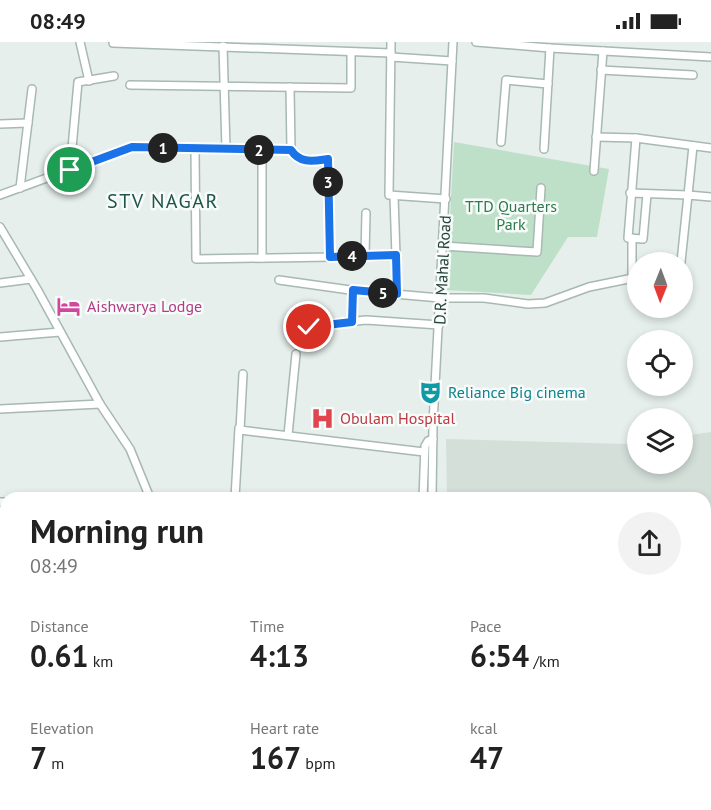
<!DOCTYPE html>
<style>
:root{--surface:#fff;--page:#f2f2f2;--text:#222;--muted:#767676}
body{margin:0;font-family:"PT Sans",sans-serif;background:var(--page);color:var(--text);height:100vh;display:flex;flex-direction:column;font-size:22px;white-space:nowrap}
*{box-sizing:border-box;margin:0}
p{font-size:20px;color:var(--muted)}
.icon{flex:none;width:33px;height:33px;fill:none;stroke:currentColor;stroke-width:2;stroke-linecap:round;stroke-linejoin:round}
.map{position:relative;flex:1;overflow:hidden}
.panel{position:absolute;left:0px;top:450px;width:711px;height:318px;display:flex;flex-direction:column;background:var(--surface);border-radius:18px 18px 0 0;box-shadow:0 3px 9px #0003}
.panel>*{flex:none}
.needle{width:39px;rotate:181deg}
.fabs{position:absolute;left:627px;top:210px;display:grid;gap:12px}
.fabs a{display:grid;place-items:center;width:66px;height:66px;border-radius:50%;background:var(--surface);box-shadow:0 3px 9px #0003;font-size:30px}
.pin{position:absolute;display:grid;place-items:center;width:51px;height:51px;color:#fff;margin:-26px;border:3px solid #fff;border-radius:50%;box-shadow:0 2px 6px #0007}
.km{position:absolute;width:30px;height:30px;margin:-15px;border-radius:50%;background:#222;color:#fff;font-size:16px;line-height:30px;text-align:center}
.round{display:grid;place-items:center;flex:none;width:63px;height:63px;border-radius:32px;background:var(--page)}
.headline{display:flex;align-items:center;justify-content:space-between;height:102px;padding:0 30px}
h1{font-size:33px;font-weight:600;line-height:45px}
.stats{display:grid;grid-template-columns:repeat(3,1fr);gap:9px;height:102px;padding:6px 30px}
.stats div{display:grid;align-content:center}
.stats b{font-size:30px;font-weight:600}
.stats small{font-size:16px;font-weight:400}
.stats p{font-size:16px}
.status{display:flex;justify-content:space-between;align-items:center;height:42px;padding:0 30px;background:var(--surface);direction:ltr}
.status svg{height:16px;fill:currentColor}
.map>svg:first-child{display:block}
.built{fill:#d4dfda}
.park{fill:#bfe0c8}
.lines{fill:none;stroke-linecap:round;stroke-linejoin:round}
.minor-casing{stroke:#a8b8b2;stroke-width:10}
.major-casing{stroke:#c2cac8;stroke-width:12}
.minor{stroke:#fff;stroke-width:7}
.major{stroke:#6aa596;stroke-width:9}
.rail-casing{stroke:#5f7d75;stroke-width:4.5}
.rail{stroke:#f7fbf9;stroke-width:2;stroke-dasharray:7;stroke-linecap:butt}
.route-casing{stroke:#fff;stroke-width:12}
.route{stroke:#1a73e8;stroke-width:8}
.labels{text-anchor:middle;stroke-width:5;stroke-linejoin:round;paint-order:stroke}
.park-label{font-size:16px;fill:#2d7a4b;stroke:#f7fbf9}
.street-label{font-size:16px;fill:#24423a;stroke:#f7fbf9}
.hotel-label{font-size:16px;fill:#b23c85;stroke:#f7fbf9;text-anchor:start}
.culture-label{font-size:16px;fill:#0d838f;stroke:#f7fbf9;text-anchor:start}
.health-label{font-size:16px;fill:#be3a42;stroke:#f7fbf9;text-anchor:start}
.quarter-label{font-size:20px;letter-spacing:1.5px;fill:#1f5548;stroke:#f7fbf9}
</style>
<div class="status"><b>08:49</b><svg viewBox="0 0 49 12"><path d="M0 12V9h3v3zM5 12V6h3v6zM10 12V3h3v9zM15 12V0h3v12zM26 1h20v11H26zM47 4h2v5h-2z"/></svg></div>
<div class="map">
<svg width="711" height="768" viewBox="0 0 711 768">
<rect width="100%" height="100%" fill="#e6efeb"/>
<polygon class="built" points="711,390 711,517 705,516 705,456 447,456 446,397 627,402 637,400 638,422 682,422 683,394"/>
<polygon class="park" points="454,100 609,127 597,195 568,195 531,253 446,248"/>
<g class="lines">
<defs>
<g id="minor">
<polyline points="80,0 89,39"/>
<polyline points="391,0 389,153 446,157"/>
<polyline points="476,0 550,6 711,15"/>
<polyline points="113,1 391,11"/>
<polyline points="223,4 226,107 291,108 290,45"/>
<polyline points="391,15 452,19"/>
<polyline points="601,28 693,33"/>
<polyline points="130,43 351,46 351,10"/>
<polyline points="0,82 28,81"/>
<polyline points="596,95 636,96 711,106"/>
<polyline points="636,96 628,196 643,197 647,152"/>
<polyline points="501,100 506,38 548,42"/>
<polyline points="195,107 196,217 396,214 394,154"/>
<polyline points="544,107 550,6"/>
<path d="M291 108C299 122 313 120 328 117L330 215"/>
<polyline points="70,128 78,40 114,34"/>
<polyline points="594,129 603,9"/>
<polyline points="20,146 32,47"/>
<polyline points="630,151 688,153 693,104"/>
<polyline points="0,153 132,105 226,107"/>
<polyline points="0,185 37,247 100,362 130,407 150,456"/>
<polyline points="632,196 632,236"/>
<polyline points="443,204 537,210 541,146"/>
<polyline points="365,214 366,171"/>
<polyline points="396,214 397,252"/>
<polyline points="262,216 262,108"/>
<polyline points="681,220 688,153 711,155"/>
<polyline points="279,238 350,248 440,256 484,256 528,262 545,261 589,245 638,235"/>
<polyline points="0,241 31,237"/>
<polyline points="352,280 353,248"/>
<polyline points="309,284 366,278 439,283"/>
<polyline points="0,295 60,290"/>
<polyline points="243,332 240,388 424,410"/>
<polyline points="0,367 100,362"/>
<polyline points="288,393 296,312"/>
<polyline points="235,456 239,386"/>
<polyline points="423,456 425,404 428,399 433,397"/>
<polyline points="432,456 433,382 453,0"/>
<polyline points="0,460 6,460"/>
<polyline points="705,525 711,525"/>
<polyline points="705,594 711,594"/>
<polyline points="705,677 711,674"/>
<polyline points="0,723 4,744"/>
<polyline points="705,748 711,748"/>
<polyline points="7,762 8,768"/>
<polyline points="25,762 25,768"/>
<polyline points="677,762 677,768"/>
<polyline points="254,768 254,762"/>
<polyline points="584,768 584,762"/>
</g>
<g id="major">
<polyline points="0,591 6,589"/>
<polyline points="0,604 6,602"/>
<polyline points="0,681 6,688"/>
<polyline points="0,740 3,768"/>
<polyline points="484,762 486,768"/>
</g>
</defs>
<use href="#minor" class="minor-casing"/>
<use href="#major" class="major-casing"/>
<use href="#minor" class="minor"/>
<use href="#major" class="major"/>
<defs>
<g id="rail">
<polyline points="0,472 6,473"/>
<polyline points="705,475 711,475"/>
<polyline points="705,487 711,487"/>
</g>
</defs>
<use href="#rail" class="rail-casing"/>
<use href="#rail" class="rail"/>
</g>
<g class="lines">
<defs>
<path id="route" d="M70 128 132 105 291 108C300 122 313 119 328 117L330 215 396 213 397 252 353 248 352 280 309 285"/>
</defs>
<use href="#route" class="route-casing"/>
<use href="#route" class="route"/>
</g>
<defs>
<symbol id="hotel-bare" viewBox="-9 -9 18 18"><path d="M-6-4.5h1.5V1H6V5H4.5V3h-9V5H-6ZM-4 0a1.8 1.8 0 1 1 3.6 0ZM.5 0V-2.5h3Q6-2.5 6 0Z" fill="#d1479c" stroke="#f7fbf9" stroke-width="2.5" paint-order="stroke"/></symbol>
<symbol id="theatre-bare" viewBox="-9 -9 18 18"><path d="M-5-5.5Q0-4 5-5.5V0Q5 5 0 6Q-5 5-5 0ZM-3.3-2.5H-1v1.5H-3.3ZM1-2.5H3.3v1.5H1ZM-2.8 1Q0 5.5 2.8 1Z" fill="#0f9aa8" stroke="#f7fbf9" stroke-width="2.5" paint-order="stroke"/></symbol>
<symbol id="hospital-bare" viewBox="-9 -9 18 18"><path d="M-5-5h3v3.5h4V-5h3V5h-3V1.5h-4V5h-3Z" fill="#e0444e" stroke="#f7fbf9" stroke-width="2.5" paint-order="stroke"/></symbol>
</defs>
<g fill-rule="evenodd">
<use href="#hotel-bare" x="52" y="248" width="33" height="33"/>
<use href="#theatre-bare" x="414" y="334" width="33" height="33"/>
<use href="#hospital-bare" x="306" y="360" width="33" height="33"/>
</g>
<g class="labels">
<g class="park-label">
<text x="511" y="170">TTD Quarters<tspan x="511" dy="18">Park</tspan></text>
</g>
<g class="street-label">
<text transform="translate(442 228) rotate(-87)" y="6">D.R. Mahal Road</text>
</g>
<g class="hotel-label">
<text x="87" y="270">Aishwarya Lodge</text>
</g>
<g class="culture-label">
<text x="448" y="356">Reliance Big cinema</text>
</g>
<g class="health-label">
<text x="340" y="382">Obulam Hospital</text>
</g>
<g class="quarter-label">
<text x="163" y="166">STV NAGAR</text>
</g>
</g>
</svg>
<div class="fabs">
<a><svg class="needle" viewBox="-14 -14 28 28"><path d="M0-13l5 13h-10z" fill="#e53935"/><path d="M0 13l5-13h-10z" fill="#767676"/></svg></a>
<a><svg class="icon" aria-label="locate" viewBox="0 0 24 24"><circle cx="12" cy="12" r="6"/><path d="M12 2v4M12 18v4M2 12h4M18 12h4"/></svg></a>
<a><svg class="icon" aria-label="layers" viewBox="0 0 24 24"><path d="M12 4l9 5-9 5-9-5zM3 14l9 5 9-5"/></svg></a>
</div>
<div class="pin" style="left:70px;top:128px;background:#1e9e55"><svg class="icon" aria-label="arrive" viewBox="0 0 24 24"><path d="M6 21V4h12l-3 4 3 4H6"/></svg></div>
<div class="pin" style="left:309px;top:285px;background:#d93025"><svg class="icon" aria-label="check" viewBox="0 0 24 24"><path d="M5 12l5 5 9-10"/></svg></div>
<b class="km" style="left:163px;top:106px">1</b>
<b class="km" style="left:259px;top:108px">2</b>
<b class="km" style="left:328px;top:140px">3</b>
<b class="km" style="left:352px;top:214px">4</b>
<b class="km" style="left:383px;top:251px">5</b>
<section class="panel">
<div class="headline"><div><h1>Morning run</h1><p>08:49</p></div><a class="round"><svg class="icon" aria-label="share" viewBox="0 0 24 24"><path d="M12 15V3M7 8l5-5 5 5M5 13v7h14v-7"/></svg></a></div>
<div class="stats">
<div><p>Distance</p><b>0.61<small> km</small></b></div>
<div><p>Time</p><b>4:13</b></div>
<div><p>Pace</p><b>6:54<small> /km</small></b></div>
</div>
<div class="stats">
<div><p>Elevation</p><b>7<small> m</small></b></div>
<div><p>Heart rate</p><b>167<small> bpm</small></b></div>
<div><p>kcal</p><b>47</b></div>
</div>
</section>
</div>
